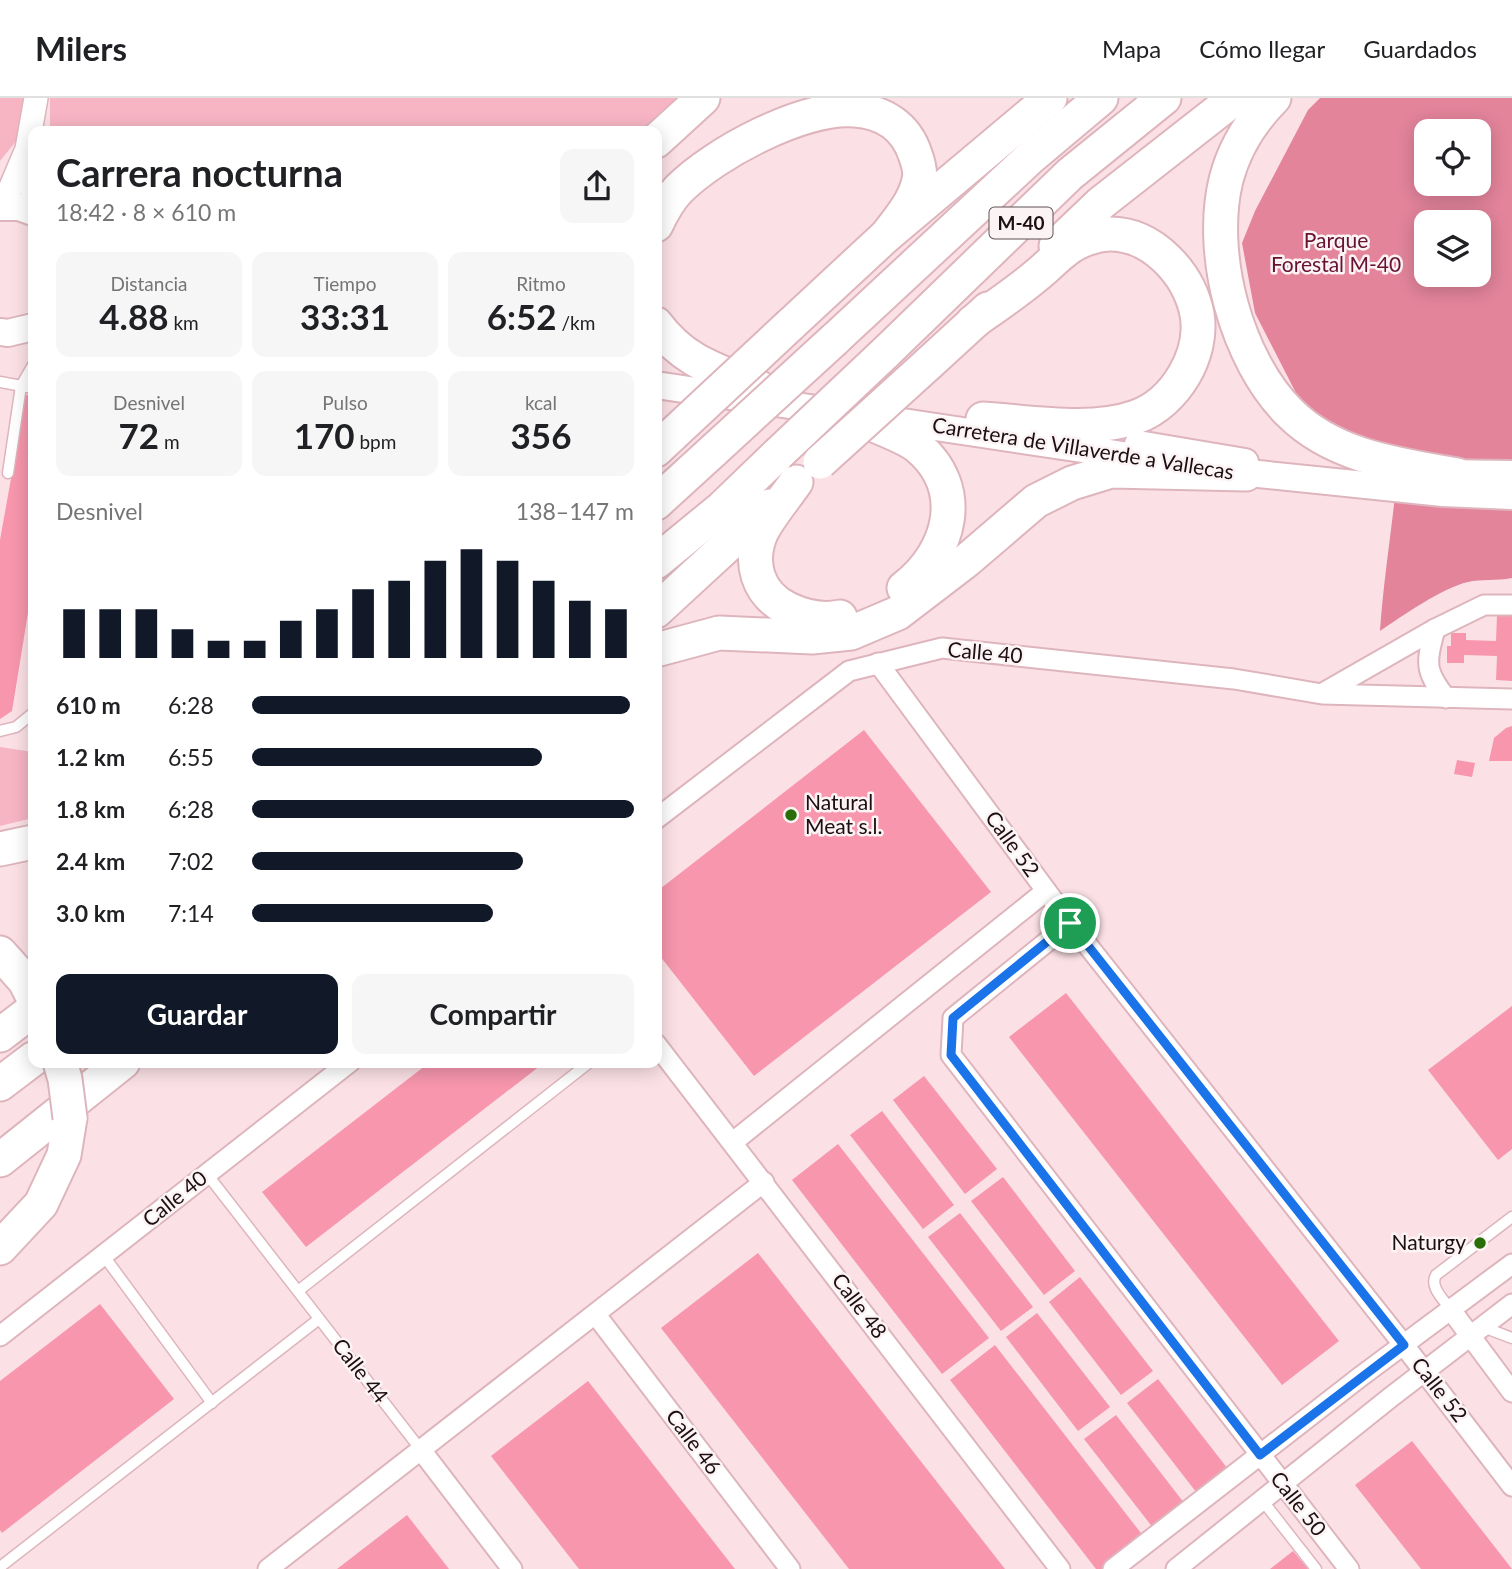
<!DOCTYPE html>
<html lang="es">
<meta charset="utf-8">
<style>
:root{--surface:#fff;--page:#f6f6f6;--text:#202124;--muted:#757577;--line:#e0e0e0;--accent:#111827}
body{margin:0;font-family:Lato,sans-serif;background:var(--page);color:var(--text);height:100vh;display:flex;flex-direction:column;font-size:26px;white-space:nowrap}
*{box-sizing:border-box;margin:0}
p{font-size:23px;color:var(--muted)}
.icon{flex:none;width:38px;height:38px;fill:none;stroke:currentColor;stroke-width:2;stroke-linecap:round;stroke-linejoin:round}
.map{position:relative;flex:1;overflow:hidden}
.panel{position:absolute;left:28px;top:28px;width:634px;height:942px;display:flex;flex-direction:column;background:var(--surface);border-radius:14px;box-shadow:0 4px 18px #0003}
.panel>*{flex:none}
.tools{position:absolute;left:1414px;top:21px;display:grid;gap:14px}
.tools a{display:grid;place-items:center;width:77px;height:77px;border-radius:14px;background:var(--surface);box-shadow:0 4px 18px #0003;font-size:35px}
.pin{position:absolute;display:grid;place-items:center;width:60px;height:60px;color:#fff;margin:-30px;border:4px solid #fff;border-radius:50%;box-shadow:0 2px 7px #0007}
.round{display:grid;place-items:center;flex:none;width:74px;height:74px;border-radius:14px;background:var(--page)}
.head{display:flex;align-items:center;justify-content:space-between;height:119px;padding:0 28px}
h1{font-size:38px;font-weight:700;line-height:52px}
.figures{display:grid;grid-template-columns:repeat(3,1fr);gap:10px;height:119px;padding:7px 28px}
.figures div{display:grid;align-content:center;border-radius:14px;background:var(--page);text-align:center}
.figures b{font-size:35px;font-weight:700}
.figures small{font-size:19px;font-weight:400}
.figures p{font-size:19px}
.chart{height:196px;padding:14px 28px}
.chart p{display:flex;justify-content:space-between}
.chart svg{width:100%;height:126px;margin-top:7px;stroke:var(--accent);stroke-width:6}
.cta{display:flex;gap:14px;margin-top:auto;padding:14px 28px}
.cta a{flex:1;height:80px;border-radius:14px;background:var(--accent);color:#fff;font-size:28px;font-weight:700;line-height:80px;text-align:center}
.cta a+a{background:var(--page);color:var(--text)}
ul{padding:0 28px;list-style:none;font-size:23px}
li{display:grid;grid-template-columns:112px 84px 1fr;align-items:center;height:52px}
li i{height:18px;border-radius:9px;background:var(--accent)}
header{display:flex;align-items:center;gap:42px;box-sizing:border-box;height:98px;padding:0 35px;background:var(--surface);border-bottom:2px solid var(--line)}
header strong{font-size:33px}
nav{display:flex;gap:38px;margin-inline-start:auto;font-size:24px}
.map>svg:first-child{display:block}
.green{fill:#f7b5c4}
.forest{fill:#e3849b;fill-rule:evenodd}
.building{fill:#f796ad}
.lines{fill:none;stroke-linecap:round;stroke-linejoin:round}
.service-casing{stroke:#deb5bd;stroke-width:13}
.minor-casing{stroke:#deb5bd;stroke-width:23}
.tertiary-casing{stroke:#deb5bd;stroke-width:26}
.secondary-casing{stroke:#deb5bd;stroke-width:30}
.motorway-casing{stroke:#deb5bd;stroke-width:37}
.service{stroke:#fff;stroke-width:10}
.minor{stroke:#fff;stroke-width:19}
.tertiary{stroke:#fff;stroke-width:23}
.secondary{stroke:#fff;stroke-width:26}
.motorway{stroke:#fff;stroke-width:33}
.motorway-bridge-casing{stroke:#deb5bd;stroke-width:37;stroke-linecap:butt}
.motorway-bridge{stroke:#fff;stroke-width:33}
.route-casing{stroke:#fff;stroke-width:14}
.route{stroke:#1a73e8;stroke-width:9}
.poi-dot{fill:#2a6e08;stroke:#fcf3f5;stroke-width:2.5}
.labels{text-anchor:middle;stroke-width:5;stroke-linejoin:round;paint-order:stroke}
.shield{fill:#fcf3f5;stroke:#5f5355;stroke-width:2}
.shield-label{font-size:19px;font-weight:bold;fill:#1c0e11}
.park-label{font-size:21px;fill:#671231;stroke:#fcf3f5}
.street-label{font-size:21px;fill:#1c0e11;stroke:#fcf3f5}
.poi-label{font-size:21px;fill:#1c0e11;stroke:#fcf3f5;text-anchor:start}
</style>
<header>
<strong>Milers</strong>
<nav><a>Mapa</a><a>Cómo llegar</a><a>Guardados</a></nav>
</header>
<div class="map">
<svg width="1512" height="1471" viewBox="0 0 1512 1471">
<rect width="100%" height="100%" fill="#fbe1e6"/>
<g class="green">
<polygon points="0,0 25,0 17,42 0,63"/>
<polygon points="50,0 684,0 649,33 50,33"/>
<polygon points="0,649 33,654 33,720 0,728"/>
</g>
<path class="forest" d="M1320 0H1512V480C1497 483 1481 481 1468 484 1442 490 1402 518 1380 533 1384 473 1395 414 1399 354L1325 323 1297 297 1255 215 1242 145 1255 113 1308 12ZM1426 33H1479V86H1426ZM1426 124H1479V177H1426Z"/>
<g class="building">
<polygon points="26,297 33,298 33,484 12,613 0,621 0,442"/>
<polygon points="1497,517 1512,517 1512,583 1496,582 1497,558 1464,557 1464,565 1447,565 1447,548 1451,548 1451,535 1466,535 1466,542 1496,543"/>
<polygon points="1512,628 1512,663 1489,663 1494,640 1506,630"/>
<polygon points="864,632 991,794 754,978 656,853 656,794"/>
<polygon points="1457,662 1475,665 1472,679 1454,676"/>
<polygon points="1066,895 1339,1243 1282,1287 1009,939"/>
<polygon points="1512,908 1512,1051 1498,1062 1428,972"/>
<polygon points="430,964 545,964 306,1149 262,1094"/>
<polygon points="924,978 997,1071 965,1096 893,1002"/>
<polygon points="882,1013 954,1107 923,1131 850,1037"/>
<polygon points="838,1046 989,1240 942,1276 792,1082"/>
<polygon points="1003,1079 1075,1173 1044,1197 971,1103"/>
<polygon points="960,1115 1033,1209 1001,1233 928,1139"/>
<polygon points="758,1155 1005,1471 849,1471 661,1230"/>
<polygon points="1080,1179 1153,1273 1121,1297 1049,1204"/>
<polygon points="100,1206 174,1301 2,1435 0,1432 0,1283"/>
<polygon points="1037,1215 1110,1309 1078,1333 1006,1239"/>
<polygon points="995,1247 1144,1439 1103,1471 1096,1471 950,1282"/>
<polygon points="1158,1281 1231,1375 1200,1399 1127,1305"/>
<polygon points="588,1283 735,1471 579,1471 491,1358"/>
<polygon points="1116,1317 1188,1410 1157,1435 1084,1341"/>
<polygon points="1412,1343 1512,1471 1421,1471 1355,1387"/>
<polygon points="407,1417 449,1471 337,1471"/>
<polygon points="1293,1453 1308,1471 1270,1471"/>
</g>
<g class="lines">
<defs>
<g id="service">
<polyline points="0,284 33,290"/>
<polyline points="8,375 21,288 33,267"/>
<polyline points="0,633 16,629 33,615"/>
<polyline points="207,1076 421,1352"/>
<polyline points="104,1158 212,1305"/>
<polyline points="298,1193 590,964"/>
<path d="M1451 1212C1444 1202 1429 1189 1436 1177L1512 1119"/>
<polyline points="1483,1229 1512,1240"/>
<polyline points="1262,1402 1316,1471"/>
<polyline points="0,1469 319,1221"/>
</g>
<g id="minor">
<path d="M1435 531C1426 565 1424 572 1446 600"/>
<polyline points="878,565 1070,825 1403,1246 1512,1388"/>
<polyline points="1323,595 1435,531 1484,507 1512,507"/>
<polyline points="656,721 849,573 942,550 1234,581 1322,596 1512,601"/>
<polyline points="1070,825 953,920 951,957 1349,1471"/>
<polyline points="656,946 1060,1471"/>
<polyline points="733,1044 1046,793"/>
<polyline points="1451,1212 1512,1294"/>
<polyline points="596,1217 790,1471"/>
<polyline points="0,1238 350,964"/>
<polyline points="421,1352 512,1471"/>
<polyline points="268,1471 764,1084"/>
<polyline points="1113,1471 1360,1279 1512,1166"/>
<polyline points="1176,1471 1391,1299 1512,1206"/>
</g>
<g id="tertiary">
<polyline points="27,54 29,81 33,96"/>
<polyline points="0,107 10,91 27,51 36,0"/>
</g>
<g id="secondary">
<polyline points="0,109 19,109 33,114"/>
<polyline points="0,234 8,235 33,229"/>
<polyline points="656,287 1156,362"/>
<polyline points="1138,346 1245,364"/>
<polyline points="1229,373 1443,395 1512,398"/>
<polyline points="1437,375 1512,376"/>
</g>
<g id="motorway">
<path d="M1274 0C1251 23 1234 51 1226 82 1208 155 1236 262 1290 315 1334 359 1400 367 1457 377"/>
<polyline points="656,43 703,0"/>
<path d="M656 127C662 114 669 101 679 91 715 55 803 8 855 12 884 14 906 29 915 56 918 64 921 74 919 82 915 103 899 121 887 137"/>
<polyline points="1056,148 1101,105 1235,0"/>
<path d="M973 224C995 209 1017 194 1037 177 1050 167 1064 150 1079 144 1086 140 1101 136 1110 136 1153 136 1189 176 1197 216 1204 257 1175 305 1136 319 1091 335 1031 324 983 321"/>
<path d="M656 226C685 265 717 272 760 290"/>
<polyline points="790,227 887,137 1050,0"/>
<polyline points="835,241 1032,58 1101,0"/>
<polyline points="884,256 1070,76 1164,0"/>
<polyline points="928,266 988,211"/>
<path d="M839 313C858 321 903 337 917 348 968 390 951 454 904 490"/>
<polyline points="656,352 672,337"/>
<path d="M796 384C785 400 771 416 762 433 748 464 757 496 788 511 805 519 821 523 840 519"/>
<polyline points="656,405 714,352"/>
<polyline points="656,464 722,410 778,356"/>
<polyline points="656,513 770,408"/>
<polyline points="656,552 719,535 812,539 851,535 898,515 966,463 1036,403 1072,385 1111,373 1246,376"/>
<polyline points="0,751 33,744"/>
<polyline points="0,855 25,883 33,899"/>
<polyline points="0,937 33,912"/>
<polyline points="0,986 33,961"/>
<polyline points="0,1062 123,964"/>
<polyline points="0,1150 41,1106 64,1057 70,1020"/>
</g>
</defs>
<use href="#service" class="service-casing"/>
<use href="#minor" class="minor-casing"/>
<use href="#tertiary" class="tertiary-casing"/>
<use href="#secondary" class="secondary-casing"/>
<use href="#motorway" class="motorway-casing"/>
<use href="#service" class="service"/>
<use href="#minor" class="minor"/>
<use href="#tertiary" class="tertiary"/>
<use href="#secondary" class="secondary"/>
<use href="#motorway" class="motorway"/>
<defs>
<g id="motorway-bridge">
<polyline points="672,337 790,227"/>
<polyline points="714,352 835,241"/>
<polyline points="778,356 884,256"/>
<polyline points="820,364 928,266"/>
<polyline points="60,964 65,981 70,1020"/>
</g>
</defs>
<use href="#motorway-bridge" class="motorway-bridge-casing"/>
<use href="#motorway-bridge" class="motorway-bridge"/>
</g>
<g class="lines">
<defs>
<polygon id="route" points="1070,825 1404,1247 1260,1357 951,957 953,920"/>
</defs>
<use href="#route" class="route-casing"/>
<use href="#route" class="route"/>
</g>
<g class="poi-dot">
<circle cx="791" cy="717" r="7"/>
<circle cx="1480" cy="1145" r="7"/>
</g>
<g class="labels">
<rect class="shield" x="989.5" y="109.5" width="63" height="31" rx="5"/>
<g class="shield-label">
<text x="1021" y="132">M-40</text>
</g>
<g class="park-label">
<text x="1336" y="150">Parque<tspan x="1336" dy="24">Forestal M-40</tspan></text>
</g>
<g class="street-label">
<text transform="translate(1083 351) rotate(9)" y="7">Carretera de Villaverde a Vallecas</text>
<text transform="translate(985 555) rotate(5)" y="7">Calle 40</text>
<text transform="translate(1012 746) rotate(54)" y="7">Calle 52</text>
<text transform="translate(175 1101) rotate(-39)" y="7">Calle 40</text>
<text transform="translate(859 1208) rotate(53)" y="7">Calle 48</text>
<text transform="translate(360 1273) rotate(52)" y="7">Calle 44</text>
<text transform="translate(1439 1292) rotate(52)" y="7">Calle 52</text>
<text transform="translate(693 1344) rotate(53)" y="7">Calle 46</text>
<text transform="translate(1298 1406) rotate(52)" y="7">Calle 50</text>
</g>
<g class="poi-label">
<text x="805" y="712">Natural<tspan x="805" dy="24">Meat s.l.</tspan></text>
<text x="1466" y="1152" text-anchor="end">Naturgy</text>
</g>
</g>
</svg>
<div class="tools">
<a><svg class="icon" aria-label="locate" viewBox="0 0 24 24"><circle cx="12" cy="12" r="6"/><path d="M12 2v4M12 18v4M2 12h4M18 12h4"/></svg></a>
<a><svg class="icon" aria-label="layers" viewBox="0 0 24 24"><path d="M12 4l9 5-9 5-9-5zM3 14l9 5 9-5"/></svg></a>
</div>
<div class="pin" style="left:1070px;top:825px;background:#1e9e55"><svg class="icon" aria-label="arrive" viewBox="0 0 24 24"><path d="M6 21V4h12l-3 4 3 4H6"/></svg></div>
<section class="panel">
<div class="head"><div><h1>Carrera nocturna</h1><p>18:42 · 8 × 610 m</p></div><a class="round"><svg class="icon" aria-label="share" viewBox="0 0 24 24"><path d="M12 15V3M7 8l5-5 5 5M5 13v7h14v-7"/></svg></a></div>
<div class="figures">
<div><p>Distancia</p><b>4.88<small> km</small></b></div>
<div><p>Tiempo</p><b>33:31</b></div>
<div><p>Ritmo</p><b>6:52<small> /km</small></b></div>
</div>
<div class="figures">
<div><p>Desnivel</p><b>72<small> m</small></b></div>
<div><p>Pulso</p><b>170<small> bpm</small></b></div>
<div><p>kcal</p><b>356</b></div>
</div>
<div class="chart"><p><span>Desnivel</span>138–147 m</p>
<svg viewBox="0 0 160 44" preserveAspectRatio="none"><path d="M5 44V27M15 44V27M25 44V27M35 44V34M45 44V38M55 44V38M65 44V31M75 44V27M85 44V20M95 44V17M105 44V10M115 44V6M125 44V10M135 44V17M145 44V24M155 44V27"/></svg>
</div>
<ul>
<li><b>610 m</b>6:28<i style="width:99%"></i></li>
<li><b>1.2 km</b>6:55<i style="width:76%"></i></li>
<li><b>1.8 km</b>6:28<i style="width:100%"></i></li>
<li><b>2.4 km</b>7:02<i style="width:71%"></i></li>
<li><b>3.0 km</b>7:14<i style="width:63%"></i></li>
</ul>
<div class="cta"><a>Guardar</a><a>Compartir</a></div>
</section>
</div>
